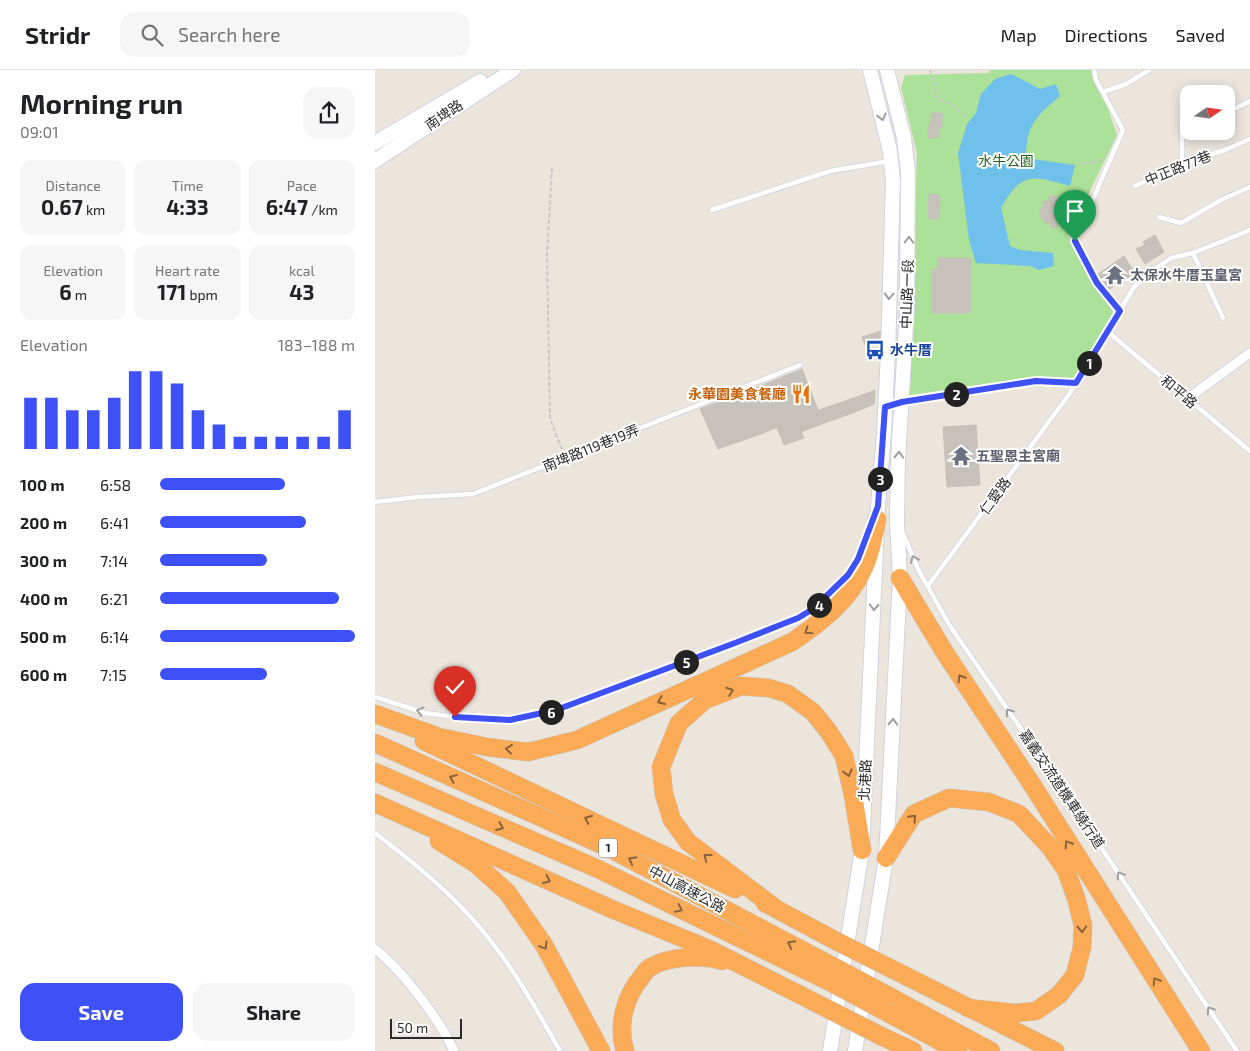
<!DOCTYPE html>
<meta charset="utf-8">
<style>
:root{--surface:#fff;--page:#f6f6f6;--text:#202124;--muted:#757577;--line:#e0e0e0;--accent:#3d51f6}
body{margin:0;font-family:"Exo 2","Noto Sans TC",sans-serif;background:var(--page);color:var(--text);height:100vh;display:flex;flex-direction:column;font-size:19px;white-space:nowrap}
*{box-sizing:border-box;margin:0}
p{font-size:16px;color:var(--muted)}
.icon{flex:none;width:28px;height:28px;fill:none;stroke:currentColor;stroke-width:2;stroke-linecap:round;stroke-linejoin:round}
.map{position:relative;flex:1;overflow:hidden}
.side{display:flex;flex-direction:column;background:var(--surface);width:375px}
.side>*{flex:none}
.needle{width:32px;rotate:77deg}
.fabs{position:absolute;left:805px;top:15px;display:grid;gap:10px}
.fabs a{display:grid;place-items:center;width:55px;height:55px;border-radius:10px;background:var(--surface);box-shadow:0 2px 12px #0003;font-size:25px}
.scale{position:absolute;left:15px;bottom:12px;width:72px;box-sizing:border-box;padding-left:5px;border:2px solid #292929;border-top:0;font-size:14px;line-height:18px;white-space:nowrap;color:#292929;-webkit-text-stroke:4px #fff;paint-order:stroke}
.pin{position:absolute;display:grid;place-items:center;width:42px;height:42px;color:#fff;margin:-51px -21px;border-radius:50% 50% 50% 0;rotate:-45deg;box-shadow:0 0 5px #0007}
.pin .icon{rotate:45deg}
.km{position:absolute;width:25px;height:25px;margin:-12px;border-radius:50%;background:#222;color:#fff;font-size:14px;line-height:25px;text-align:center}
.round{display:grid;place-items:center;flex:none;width:52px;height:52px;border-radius:15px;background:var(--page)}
.summary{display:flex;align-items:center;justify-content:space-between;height:85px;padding:0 20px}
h1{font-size:28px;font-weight:700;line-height:38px}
.figures{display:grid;grid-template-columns:repeat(3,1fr);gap:8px;height:85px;padding:5px 20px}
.figures div{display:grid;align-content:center;border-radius:12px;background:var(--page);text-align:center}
.figures b{font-size:21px;font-weight:700}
.figures small{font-size:14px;font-weight:400}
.figures p{font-size:14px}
.chart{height:140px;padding:10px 20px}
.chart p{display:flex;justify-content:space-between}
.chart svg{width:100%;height:90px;margin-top:5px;stroke:var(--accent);stroke-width:6}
.action{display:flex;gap:10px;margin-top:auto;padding:10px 20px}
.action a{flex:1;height:58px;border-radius:15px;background:var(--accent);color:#fff;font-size:20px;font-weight:700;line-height:58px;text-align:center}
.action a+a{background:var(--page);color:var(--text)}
ul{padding:0 20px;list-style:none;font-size:16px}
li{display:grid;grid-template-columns:80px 60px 1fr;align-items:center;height:38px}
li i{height:12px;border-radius:6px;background:var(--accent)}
header{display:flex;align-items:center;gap:30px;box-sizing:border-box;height:70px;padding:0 25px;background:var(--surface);border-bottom:1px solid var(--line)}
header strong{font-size:24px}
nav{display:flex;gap:28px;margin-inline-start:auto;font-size:18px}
.search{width:350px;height:45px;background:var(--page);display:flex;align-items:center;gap:12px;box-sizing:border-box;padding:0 18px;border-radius:15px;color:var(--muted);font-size:19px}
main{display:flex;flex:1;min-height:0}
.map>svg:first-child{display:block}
.green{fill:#abe198}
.water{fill:#6fc1ec}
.building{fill:#c6c2bb;stroke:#c6c1b5}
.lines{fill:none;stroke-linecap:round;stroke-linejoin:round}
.lane-casing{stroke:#d0d2e2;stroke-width:6}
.street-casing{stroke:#d0d2e2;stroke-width:11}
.secondary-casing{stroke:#d0d2e2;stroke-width:16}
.highway-casing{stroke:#c7c7c7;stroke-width:19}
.path{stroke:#c7c7c7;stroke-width:2;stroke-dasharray:4 2.5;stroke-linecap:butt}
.lane{stroke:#fff;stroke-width:4.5}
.street{stroke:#fff;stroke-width:9}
.secondary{stroke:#fff;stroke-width:14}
.highway{stroke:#fbaa56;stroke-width:18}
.highway-bridge-casing{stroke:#c7c7c7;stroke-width:19;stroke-linecap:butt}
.highway-bridge{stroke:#fbaa56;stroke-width:18}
.oneway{stroke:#9f9f9f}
.oneway2{stroke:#88633d}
.route-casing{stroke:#fff;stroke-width:10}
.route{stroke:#3d51f6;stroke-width:6}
.labels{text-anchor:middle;stroke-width:4;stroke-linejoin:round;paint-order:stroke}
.shield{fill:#fff;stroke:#696969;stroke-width:1}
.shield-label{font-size:12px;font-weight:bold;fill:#292929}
.street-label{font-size:14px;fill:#292929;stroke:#fff}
.park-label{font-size:14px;fill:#24641b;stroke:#fff}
.worship-label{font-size:14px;font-weight:bold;fill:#5b616d;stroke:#fff;text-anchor:start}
.transit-label{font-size:14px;font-weight:bold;fill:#164399;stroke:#fff;text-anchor:start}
.food-label{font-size:14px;font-weight:bold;fill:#c56008;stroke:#fff;text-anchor:end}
</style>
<header>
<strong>Stridr</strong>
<div class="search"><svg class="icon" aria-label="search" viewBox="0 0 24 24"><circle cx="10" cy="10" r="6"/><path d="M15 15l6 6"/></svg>Search here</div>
<nav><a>Map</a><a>Directions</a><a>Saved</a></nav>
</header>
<main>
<section class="side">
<div class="summary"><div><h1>Morning run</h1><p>09:01</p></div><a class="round"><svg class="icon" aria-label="share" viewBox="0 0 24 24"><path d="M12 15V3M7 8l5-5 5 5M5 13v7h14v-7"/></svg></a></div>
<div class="figures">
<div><p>Distance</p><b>0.67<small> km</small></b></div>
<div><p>Time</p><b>4:33</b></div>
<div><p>Pace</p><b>6:47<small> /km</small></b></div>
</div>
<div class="figures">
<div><p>Elevation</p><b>6<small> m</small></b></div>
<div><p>Heart rate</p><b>171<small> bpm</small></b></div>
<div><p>kcal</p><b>43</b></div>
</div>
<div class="chart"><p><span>Elevation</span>183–188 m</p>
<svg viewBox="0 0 160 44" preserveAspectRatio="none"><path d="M5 44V19M15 44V19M25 44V25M35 44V25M45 44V19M55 44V6M65 44V6M75 44V12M85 44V25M95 44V32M105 44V38M115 44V38M125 44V38M135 44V38M145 44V38M155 44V25"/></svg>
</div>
<ul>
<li><b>100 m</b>6:58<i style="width:64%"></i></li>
<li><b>200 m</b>6:41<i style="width:75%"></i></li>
<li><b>300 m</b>7:14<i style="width:55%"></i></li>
<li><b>400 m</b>6:21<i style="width:92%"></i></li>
<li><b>500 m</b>6:14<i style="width:100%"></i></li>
<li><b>600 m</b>7:15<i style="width:55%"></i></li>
</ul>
<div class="action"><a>Save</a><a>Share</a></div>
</section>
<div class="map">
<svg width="875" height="981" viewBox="0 0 875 981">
<rect width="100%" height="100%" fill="#ebe5db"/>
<polygon class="green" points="616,0 720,0 742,65 693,166 738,242 701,313 659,307 535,325 542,83 526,17 530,5 613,3"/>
<path class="water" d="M636 4 665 19 681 14 685 26C663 45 653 52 651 82L657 89 700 95 695 116C658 106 648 100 626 138L635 176 645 180 678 183 679 196 664 200 655 196 601 193 594 170 583 83 592 54 601 43 606 24 620 9Z"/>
<g class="building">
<polygon points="556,43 567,43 567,58 564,58 563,68 553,68 554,54 556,54"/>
<polygon points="554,124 565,125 564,149 553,148"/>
<polygon points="674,126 681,126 682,131 690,130 690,135 693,135 694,148 689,148 690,153 682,153 682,157 676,158 675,153 669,153 669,148 666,149 665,138 668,138 668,131 674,131"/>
<polygon points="780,165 789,182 770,194 761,179 770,175 768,172"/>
<polygon points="749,186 760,203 730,222 719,207"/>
<polygon points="563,188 596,188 596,243 557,243 557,199 563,199"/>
<polygon points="506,261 505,271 498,273 498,276 491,277 487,267"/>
<polygon points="427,299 443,340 425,348 407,307"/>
<polygon points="407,307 425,348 386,364 370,322"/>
<polygon points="500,320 499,334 495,336 490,324"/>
<polygon points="370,322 386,364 343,379 325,339"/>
<polygon points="490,324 495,336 475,344 470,331"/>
<polygon points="470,331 475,344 452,352 447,339"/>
<polygon points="447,339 452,352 426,362 421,350"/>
<polygon points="421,350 429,368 409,375 402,358"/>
<polygon points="601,355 605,415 572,417 568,357"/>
</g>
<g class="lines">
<defs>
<g id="lane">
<polyline points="719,0 721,10 748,60 700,171 722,213 745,241"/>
<polyline points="728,22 751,14 774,0"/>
<polyline points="851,43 875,31"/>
<polyline points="807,94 807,58 814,57"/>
<polyline points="760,116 807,94 852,79 875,69"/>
<polyline points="337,140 455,101 515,91"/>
<polyline points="784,147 806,153 846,130 875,117"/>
<polyline points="818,183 848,248"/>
<polyline points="733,262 875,381"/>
<polyline points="512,337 527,332 661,311 701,313"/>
<polyline points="0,432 43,427 98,424 425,295"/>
<polyline points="528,464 544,501 575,556 669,692 862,981"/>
<polyline points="553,516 695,323 759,217 774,203 796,188 818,183 875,160"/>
<path d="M0 627 50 643 80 647 135 649 159 645 181 640 217 627 423 548C451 533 476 507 488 477"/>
<path d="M0 763C31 787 62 811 89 840 129 881 157 931 185 981"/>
</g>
<g id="street">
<polyline points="812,329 875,283"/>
<path d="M0 879C27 900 65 950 79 981"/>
</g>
<g id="secondary">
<polyline points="0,73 105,11"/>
<polyline points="0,91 138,0"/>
<polyline points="455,981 487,780 503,436 509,363 513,283 518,111 515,81 495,0"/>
<polyline points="480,981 511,788 525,508 522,451 523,389 532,240 533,102 529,68 512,0"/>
</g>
<g id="highway">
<polyline points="525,508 570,583 656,713 826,981"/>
<path d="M0 644 64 667 112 677 153 682 202 670 417 572C445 553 475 530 489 498 496 483 499 465 502 449"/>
<polyline points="49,671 360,819"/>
<polyline points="0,673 234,778 459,897"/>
<polyline points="0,702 223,799 457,913"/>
<polyline points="0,733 239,840 334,879 453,939"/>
<polyline points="64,771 101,794 132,822 169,875 226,981"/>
<polyline points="511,788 539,744 574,728 614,732 644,744 675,777 691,800 701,828 708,855 707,877 700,905 684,925 661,941 640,943 593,938"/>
<polyline points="390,833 463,872"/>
<polyline points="399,837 313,772 297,750 289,724 286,697 304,653 330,630 366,616 394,618 413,624 438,642 454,662 469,686 478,725 487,780"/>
<polyline points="515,898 680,981"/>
<polyline points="510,924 616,981"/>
<polyline points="515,944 583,981"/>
<polyline points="506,966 538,981"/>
<path d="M250 981C242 954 250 926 268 905 270 902 273 898 276 897 294 886 327 885 347 891"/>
</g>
</defs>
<use href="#lane" class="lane-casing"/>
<use href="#street" class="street-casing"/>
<use href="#secondary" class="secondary-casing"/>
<use href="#highway" class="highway-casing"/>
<g class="path">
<polyline points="555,0 563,30 573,33 593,47"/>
<polyline points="704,93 718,93 728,88"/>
<polyline points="177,98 172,185 175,348 188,383"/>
<polyline points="697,120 708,137"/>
</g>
<use href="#lane" class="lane"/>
<use href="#street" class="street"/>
<use href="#secondary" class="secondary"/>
<use href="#highway" class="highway"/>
<defs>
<g id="highway-bridge">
<polyline points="463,872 515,898"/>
<polyline points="459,897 510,924"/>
<polyline points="457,913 515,944"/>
<polyline points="453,939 506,966"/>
</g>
</defs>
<use href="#highway-bridge" class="highway-bridge-casing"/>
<use href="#highway-bridge" class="highway-bridge"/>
</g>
<defs><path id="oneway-chevron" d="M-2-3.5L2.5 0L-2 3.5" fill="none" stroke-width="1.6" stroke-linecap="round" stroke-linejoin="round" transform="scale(1.25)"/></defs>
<g class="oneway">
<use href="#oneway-chevron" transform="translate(507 47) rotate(76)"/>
<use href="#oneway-chevron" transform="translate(534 170) rotate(-89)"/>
<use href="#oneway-chevron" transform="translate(514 226) rotate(92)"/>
<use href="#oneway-chevron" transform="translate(524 385) rotate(-87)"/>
<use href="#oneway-chevron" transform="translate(539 489) rotate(-113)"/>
<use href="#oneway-chevron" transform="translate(499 537) rotate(93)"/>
<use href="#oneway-chevron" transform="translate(45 641) rotate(-166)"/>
<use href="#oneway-chevron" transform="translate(634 642) rotate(-125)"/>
<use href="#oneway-chevron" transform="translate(518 652) rotate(-87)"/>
<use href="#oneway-chevron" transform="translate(745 805) rotate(-124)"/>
<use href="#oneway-chevron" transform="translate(835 940) rotate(-124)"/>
</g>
<g class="oneway2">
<use href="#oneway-chevron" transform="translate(433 561) rotate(145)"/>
<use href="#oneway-chevron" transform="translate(586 608) rotate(-123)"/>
<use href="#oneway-chevron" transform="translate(355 621) rotate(-20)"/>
<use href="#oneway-chevron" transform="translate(286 631) rotate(156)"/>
<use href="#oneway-chevron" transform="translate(134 679) rotate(-174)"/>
<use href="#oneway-chevron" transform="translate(473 703) rotate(76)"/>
<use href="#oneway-chevron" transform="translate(78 708) rotate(-156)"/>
<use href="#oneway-chevron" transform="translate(538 748) rotate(-47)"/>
<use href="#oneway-chevron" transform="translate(213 749) rotate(-155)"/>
<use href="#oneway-chevron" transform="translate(125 757) rotate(23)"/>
<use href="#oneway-chevron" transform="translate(693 774) rotate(-122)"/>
<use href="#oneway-chevron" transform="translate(332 787) rotate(-142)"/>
<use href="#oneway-chevron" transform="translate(257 790) rotate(-152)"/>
<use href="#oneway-chevron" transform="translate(172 810) rotate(25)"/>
<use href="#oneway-chevron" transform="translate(304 839) rotate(26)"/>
<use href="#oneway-chevron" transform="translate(707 859) rotate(87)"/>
<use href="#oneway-chevron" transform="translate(416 874) rotate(-152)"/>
<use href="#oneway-chevron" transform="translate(169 876) rotate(59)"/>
<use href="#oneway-chevron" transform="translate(781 911) rotate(-123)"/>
</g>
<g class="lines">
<defs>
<polyline id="route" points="80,647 135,650 181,640 360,573 423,548 438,539 473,505 483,489 503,436 510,337 527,332 661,311 701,313 745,241 722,213 700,171"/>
</defs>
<use href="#route" class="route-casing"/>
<use href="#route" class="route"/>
</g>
<defs>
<symbol id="temple-bare" viewBox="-9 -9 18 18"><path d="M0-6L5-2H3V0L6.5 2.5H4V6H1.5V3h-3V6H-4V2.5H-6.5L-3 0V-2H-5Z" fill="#6b7280" stroke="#fff" stroke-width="2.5" paint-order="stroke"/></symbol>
<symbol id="bus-bare" viewBox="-9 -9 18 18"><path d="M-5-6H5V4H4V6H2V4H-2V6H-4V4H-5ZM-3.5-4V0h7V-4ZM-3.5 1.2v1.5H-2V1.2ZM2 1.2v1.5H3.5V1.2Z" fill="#1a4fb4" stroke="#fff" stroke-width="2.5" paint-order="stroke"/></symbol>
<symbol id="restaurant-bare" viewBox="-9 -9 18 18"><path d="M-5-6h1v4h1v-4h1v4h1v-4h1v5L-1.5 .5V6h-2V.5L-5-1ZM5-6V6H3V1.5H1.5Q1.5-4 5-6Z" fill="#e8710a" stroke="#fff" stroke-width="2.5" paint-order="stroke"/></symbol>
</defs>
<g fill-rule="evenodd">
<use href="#temple-bare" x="726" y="191" width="28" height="28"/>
<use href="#bus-bare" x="486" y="266" width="28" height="28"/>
<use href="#restaurant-bare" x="412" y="310" width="28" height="28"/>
<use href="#temple-bare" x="572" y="372" width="28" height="28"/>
</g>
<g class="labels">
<rect class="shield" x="224" y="768.5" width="18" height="19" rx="4"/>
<g class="shield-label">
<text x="233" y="782">1</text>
</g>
<g class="street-label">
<text transform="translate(69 45) rotate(-34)" y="5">南埤路</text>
<text transform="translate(803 98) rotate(-22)" y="5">中正路77巷</text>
<text transform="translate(532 224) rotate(-88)" y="5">中山路一段</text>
<text transform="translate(804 322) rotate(40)" y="5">和平路</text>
<text transform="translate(216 378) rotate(-22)" y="5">南埤路119巷19弄</text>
<text transform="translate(620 426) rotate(-54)" y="5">仁愛路</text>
<text transform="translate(490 710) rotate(-87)" y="5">北港路</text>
<text transform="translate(687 719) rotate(56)" y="5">嘉義交流道機車繞行道</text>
<text transform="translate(312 819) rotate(28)" y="5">中山高速公路</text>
</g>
<g class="park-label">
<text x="631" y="96">水牛公園</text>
</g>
<g class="worship-label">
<text x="755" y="210">太保水牛厝玉皇宮</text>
<text x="601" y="391">五聖恩主宮廟</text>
</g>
<g class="transit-label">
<text x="515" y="285">水牛厝</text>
</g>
<g class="food-label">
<text x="411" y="329">永華園美食餐廳</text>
</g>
</g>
</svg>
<div class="fabs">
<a><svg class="needle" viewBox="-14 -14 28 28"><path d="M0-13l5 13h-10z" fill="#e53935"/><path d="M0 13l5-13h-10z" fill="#757577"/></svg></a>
</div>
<div class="scale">50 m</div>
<div class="pin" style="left:700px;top:171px;background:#1e9e55"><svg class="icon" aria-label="arrive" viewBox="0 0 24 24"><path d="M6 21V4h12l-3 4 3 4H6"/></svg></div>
<div class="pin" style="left:80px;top:647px;background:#d93025"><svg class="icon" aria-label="check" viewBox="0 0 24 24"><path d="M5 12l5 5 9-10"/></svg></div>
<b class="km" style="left:714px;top:293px">1</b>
<b class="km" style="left:581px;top:324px">2</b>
<b class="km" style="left:505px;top:409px">3</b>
<b class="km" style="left:444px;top:535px">4</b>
<b class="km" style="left:311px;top:592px">5</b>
<b class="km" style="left:176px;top:642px">6</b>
</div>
</main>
